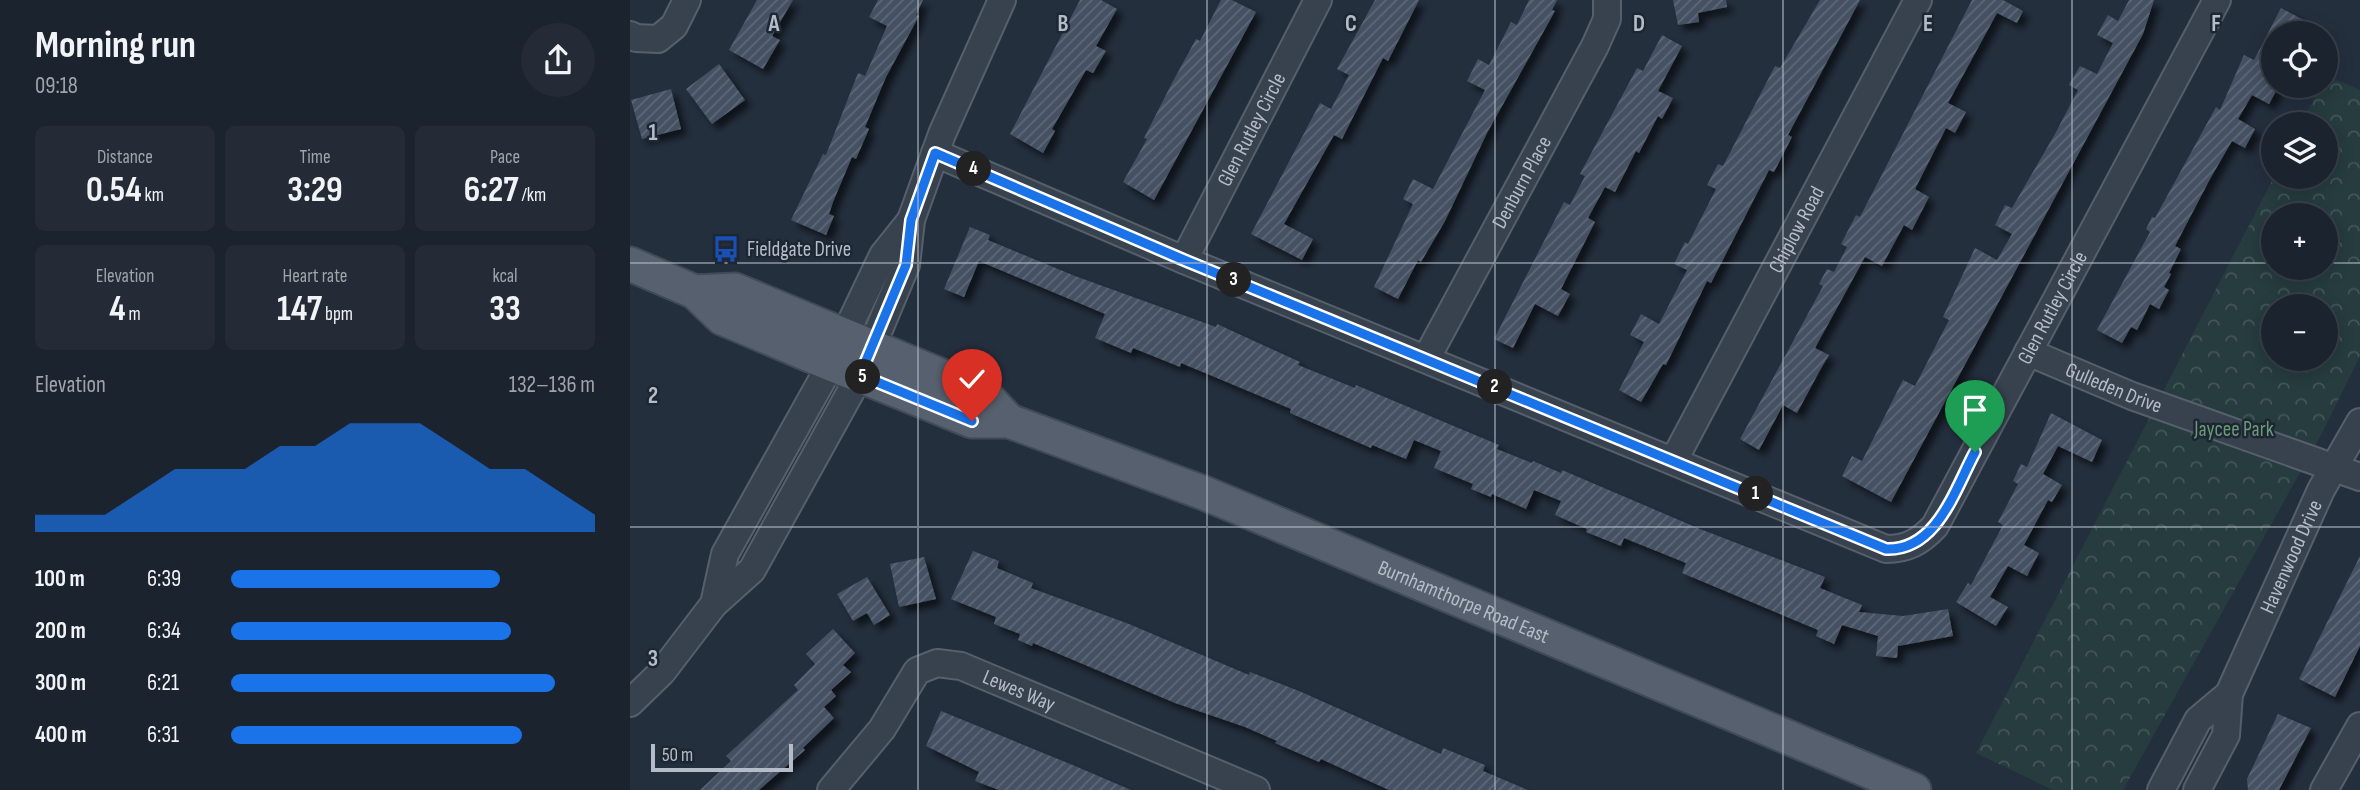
<!DOCTYPE html>
<meta charset="utf-8">
<style>
:root{--surface:#1b232e;--page:#242b36;--text:#f1f3f6;--muted:#a0a4aa;--line:#39404a;--accent:#1a73e8}
body{margin:0;font-family:"Sofia Sans Condensed",sans-serif;background:var(--page);color:var(--text);height:100vh;display:flex;flex-direction:column;font-size:26px;white-space:nowrap}
*{box-sizing:border-box;margin:0}
p{font-size:23px;color:var(--muted)}
.icon{flex:none;width:38px;height:38px;fill:none;stroke:currentColor;stroke-width:2;stroke-linecap:round;stroke-linejoin:round}
.map{position:relative;flex:1;overflow:hidden}
.panel{display:flex;flex-direction:column;background:var(--surface);width:630px}
.panel>*{flex:none}
.buttons{position:absolute;left:1631px;top:21px;display:grid;gap:14px}
.buttons a{display:grid;place-items:center;width:77px;height:77px;border-radius:50%;background:var(--surface);box-shadow:0 4px 18px #0003,0 0 0 2px var(--line);font-size:35px}
.scale{position:absolute;left:21px;bottom:18px;width:142px;box-sizing:border-box;padding-left:7px;border:4px solid #b4bcc9;border-top:0;font-size:19px;line-height:24px;white-space:nowrap;color:#b4bcc9;-webkit-text-stroke:5px #1d2633;paint-order:stroke}
.pin{position:absolute;display:grid;place-items:center;width:60px;height:60px;color:#fff;margin:-72px -30px;border-radius:50% 50% 50% 0;rotate:-45deg;box-shadow:0 0 7px #0007}
.pin .icon{rotate:45deg}
.km{position:absolute;width:35px;height:35px;margin:-18px;border-radius:50%;background:#222;color:#fff;font-size:19px;line-height:35px;text-align:center}
.round{display:grid;place-items:center;flex:none;width:74px;height:74px;border-radius:37px;background:var(--page)}
.summary{display:flex;align-items:center;justify-content:space-between;height:119px;padding:0 35px}
h1{font-size:38px;font-weight:700;line-height:52px}
.stats{display:grid;grid-template-columns:repeat(3,1fr);gap:10px;height:119px;padding:7px 35px}
.stats div{display:grid;align-content:center;border-radius:10px;background:var(--page);text-align:center}
.stats b{font-size:35px;font-weight:700}
.stats small{font-size:19px;font-weight:400}
.stats p{font-size:19px}
.chart{height:196px;padding:14px 35px}
.chart p{display:flex;justify-content:space-between}
.chart svg{width:100%;height:126px;margin-top:7px;fill:var(--accent);opacity:.7}
ul{padding:0 35px;list-style:none;font-size:23px}
li{display:grid;grid-template-columns:112px 84px 1fr;align-items:center;height:52px}
li i{height:18px;border-radius:9px;background:var(--accent)}
main{display:flex;flex:1;min-height:0}
.map>svg:first-child{display:block}
.park{fill:url(#park-crowns);fill-rule:evenodd}
.building{fill:url(#building-hatch);filter:url(#shadow)}
.lines{fill:none;stroke-linecap:round;stroke-linejoin:round}
.minor-casing{stroke:#565f6c;stroke-width:30}
.major-casing{stroke:#414a57;stroke-width:37}
.minor{stroke:#38414e;stroke-width:26}
.major{stroke:#56606e;stroke-width:33}
.route-casing{stroke:#fff;stroke-width:14}
.route{stroke:#1a73e8;stroke-width:9}
.grid{fill:none;stroke:#b4bcc9;stroke-width:2;stroke-opacity:0.55}
.labels{text-anchor:middle;stroke-width:5;stroke-linejoin:round;paint-order:stroke}
.street-label{font-size:21px;fill:#b4bcc9;stroke:#1d2633}
.poi-label{font-size:21px;fill:#b4bcc9;stroke:#1d2633;text-anchor:start}
.park-label{font-size:21px;fill:#6b9a76;stroke:#1d2633}
.grid-label{font-size:23px;text-anchor:middle;font-weight:bold;fill:#b4bcc9;stroke:#1d2633;stroke-width:5;stroke-linejoin:round;paint-order:stroke}
</style>
<main>
<section class="panel">
<div class="summary"><div><h1>Morning run</h1><p>09:18</p></div><a class="round"><svg class="icon" aria-label="share" viewBox="0 0 24 24"><path d="M12 15V3M7 8l5-5 5 5M5 13v7h14v-7"/></svg></a></div>
<div class="stats">
<div><p>Distance</p><b>0.54<small> km</small></b></div>
<div><p>Time</p><b>3:29</b></div>
<div><p>Pace</p><b>6:27<small> /km</small></b></div>
</div>
<div class="stats">
<div><p>Elevation</p><b>4<small> m</small></b></div>
<div><p>Heart rate</p><b>147<small> bpm</small></b></div>
<div><p>kcal</p><b>33</b></div>
</div>
<div class="chart"><p><span>Elevation</span>132–136 m</p>
<svg viewBox="0 0 160 44" preserveAspectRatio="none"><path d="M0 44V38L10 38L20 38L30 30L40 22L50 22L60 22L70 14L80 14L90 6L100 6L110 6L120 14L130 22L140 22L150 30L160 38V44z"/></svg>
</div>
<ul>
<li><b>100 m</b>6:39<i style="width:74%"></i></li>
<li><b>200 m</b>6:34<i style="width:77%"></i></li>
<li><b>300 m</b>6:21<i style="width:89%"></i></li>
<li><b>400 m</b>6:31<i style="width:80%"></i></li>
</ul>
</section>
<div class="map">
<svg width="1730" height="790" viewBox="0 0 1730 790">
<defs>
<pattern id="park-crowns" width="20" height="18" patternUnits="userSpaceOnUse" patternTransform="scale(1.75)"><rect width="20" height="18" fill="#263c3f"/><path d="M2 6a3 3 0 1 1 6 0M12 15a3 3 0 1 1 6 0" fill="none" stroke="#435659"/></pattern>
<pattern id="building-hatch" width="6" height="6" patternUnits="userSpaceOnUse" patternTransform="scale(1.75)"><rect width="6" height="6" fill="#455162"/><path d="M-1 1l2-2M0 6l6-6M5 7l2-2" fill="none" stroke="#5d6877"/></pattern>
<filter id="shadow"><feDropShadow dx="6" dy="6" stdDeviation="3.5" flood-color="#0009"/></filter>
</defs>
<rect width="100%" height="100%" fill="#242f3e"/>
<path class="park" d="M1696 75 1730 90V356L1692 433 1493 790H1423L1346 753 1644 177H1696V124H1671L1691 86H1696ZM1643 215H1696V268H1643ZM1643 306H1696V359H1643Z"/>
<g class="building">
<polygon points="127,0 163,0 142,36 150,40 133,69 99,50"/>
<polygon points="248,0 293,0 286,15 289,16 256,77 235,127 239,129 226,159 222,157 203,202 199,214 204,216 196,235 161,220 193,154 196,155 228,73 235,76 257,26 239,17"/>
<polygon points="450,0 471,0 487,9 466,46 476,51 463,73 456,70 422,129 425,131 413,153 380,134"/>
<polygon points="591,0 602,0 626,12 524,200 493,182 517,139 514,138 542,83 566,39 570,41"/>
<polygon points="745,0 789,0 758,61 753,58 712,139 704,135 654,224 683,239 672,260 621,234 690,103 701,109 719,75 707,69"/>
<polygon points="899,0 927,0 922,10 925,11 857,133 815,221 791,262 788,260 768,299 744,287 783,204 773,199 783,179 803,189 855,90 837,81 848,59 859,65 881,22 887,25"/>
<polygon points="1043,0 1096,0 1097,7 1068,13 1069,22 1048,25"/>
<polygon points="1190,0 1230,0 1158,135 1162,137 1144,172 1139,170 1081,283 1077,281 1036,365 1033,364 1011,402 989,390 1014,342 1000,335 1011,314 1029,324 1057,270 1044,264 1055,242 1058,244 1086,189 1077,185 1088,164 1093,166 1145,66 1150,68"/>
<polygon points="1342,0 1373,0 1393,11 1387,23 1367,13 1318,103 1336,112 1325,133 1316,128 1285,189 1299,197 1282,230 1274,225 1252,266 1235,257 1185,348 1199,355 1189,372 1167,413 1153,405 1129,450 1110,439 1193,286 1189,284 1197,269 1204,272 1217,247 1211,244 1226,215 1230,217"/>
<polygon points="1499,0 1524,0 1513,34 1261,502 1212,476 1222,456 1232,461 1273,380 1285,386 1319,320 1313,317 1345,248 1367,260 1382,234 1365,225 1375,205 1382,208 1425,134 1448,90 1439,85 1450,66 1467,74 1483,43 1467,35 1478,15 1488,21"/>
<polygon points="1651,8 1698,33 1643,33 1643,86 1649,86 1639,104 1622,95 1608,119 1625,129 1615,148 1602,141 1580,179 1545,246 1551,249 1539,273 1541,274 1534,287 1539,290 1529,309 1520,304 1507,330 1501,327 1492,343 1467,330 1520,232 1516,229 1522,217 1525,218 1586,107 1590,110 1614,55 1624,60"/>
<polygon points="1032,35 1052,46 1028,91 1043,98 1032,119 1028,116 1009,153 1006,151 985,192 975,187 958,218 965,222 931,289 940,294 928,316 905,304 883,348 864,339 934,202 940,205 955,176 950,174 1007,68 1013,71"/>
<polygon points="89,64 115,100 82,124 56,89"/>
<polygon points="41,89 51,129 12,139 1,100"/>
<polygon points="340,227 360,235 358,240 445,276 586,327 587,324 670,362 668,365 725,388 726,385 869,445 867,449 902,463 903,461 931,473 932,470 1070,529 1195,577 1190,588 1232,605 1229,612 1273,616 1318,609 1323,636 1268,646 1267,658 1246,656 1248,636 1212,625 1204,644 1186,636 1188,630 1052,573 1056,563 994,538 991,546 956,532 957,529 925,515 931,501 904,490 896,509 862,494 861,497 841,489 843,484 804,468 811,451 784,440 776,459 742,445 741,448 660,413 661,409 551,363 550,367 503,348 501,353 465,338 475,314 349,261 334,297 314,289"/>
<polygon points="1421,413 1472,440 1462,462 1428,446 1413,474 1432,485 1422,502 1418,500 1394,545 1409,553 1397,576 1378,566 1360,597 1378,607 1366,626 1326,602 1338,583 1341,585 1373,525 1368,522 1388,484 1383,481 1391,464 1397,467"/>
<polygon points="343,551 369,561 367,568 403,583 401,588 499,624 619,675 620,672 669,691 811,754 813,748 855,765 853,771 898,790 759,790 691,759 689,762 645,743 647,741 615,727 545,703 403,643 402,646 388,640 390,634 364,624 366,617 321,599"/>
<polygon points="1730,556 1730,646 1705,697 1669,679"/>
<polygon points="294,557 306,599 269,607 260,564"/>
<polygon points="237,577 260,615 244,625 237,613 223,621 207,594"/>
<polygon points="203,629 225,653 213,665 221,672 201,690 206,696 194,707 204,718 173,748 175,750 129,790 70,790 101,761 96,756 168,690 164,685 185,664 176,654"/>
<polygon points="311,711 445,766 501,790 369,790 345,781 349,772 296,746"/>
<polygon points="1648,714 1681,728 1649,790 1618,790 1617,779"/>
</g>
<g class="lines">
<defs>
<g id="minor">
<polyline points="0,35 6,38 28,39 44,26 57,0"/>
<path id="s1" d="M305 153 554 260 1256 549C1278 549 1291 541 1305 526L1587 0"/>
<path id="s2" d="M554 260 688 0"/>
<path id="s3" d="M1398 352 1502 396 1730 477"/>
<path id="s4" d="M796 359 965 46 977 19V0"/>
<path id="s5" d="M1044 460 1288 0"/>
<polyline points="84,604 95,554 201,364 253,255 281,220"/>
<polyline points="0,703 32,672 84,604 122,570 230,375 276,265 281,220 312,134 372,0"/>
<path id="s6" d="M201 790 252 729 287 671 307 663 331 666 626 790"/>
<polyline points="1531,790 1568,720 1599,694"/>
<path id="s7" d="M1567 790 1596 735 1599 694 1691 490 1730 422"/>
<polyline points="1694,790 1730,726"/>
</g>
<g id="major">
<path id="s8" d="M0 264 65 292 92 318 201 364 342 421H379L574 493 1284 790"/>
<polyline points="65,292 105,290 353,393 379,421"/>
</g>
</defs>
<use href="#minor" class="minor-casing"/>
<use href="#major" class="major-casing"/>
<use href="#minor" class="minor"/>
<use href="#major" class="major"/>
</g>
<g class="lines">
<defs>
<path id="route" d="M342 421 230 375 276 265 281 220 305 153 554 260 1256 549C1307 551 1325 489 1345 452"/>
</defs>
<use href="#route" class="route-casing"/>
<use href="#route" class="route"/>
</g>
<path class="grid" d="M288 0V790M577 0V790M865 0V790M1153 0V790M1442 0V790M0 263H1643M1696 263H1730M0 527H1730"/>
<defs>
<symbol id="bus-bare" viewBox="-9 -9 18 18"><path d="M-5-6H5V4H4V6H2V4H-2V6H-4V4H-5ZM-3.5-4V0h7V-4ZM-3.5 1.2v1.5H-2V1.2ZM2 1.2v1.5H3.5V1.2Z" fill="#1a4fb4" stroke="#1d2633" stroke-width="2.5" paint-order="stroke"/></symbol>
</defs>
<g fill-rule="evenodd">
<use href="#bus-bare" x="77" y="230" width="38" height="38"/>
</g>
<g class="labels">
<g class="street-label">
<text dy="7" stroke="none"><textPath href="#s2" startOffset="147">Glen Rutley Circle</textPath></text>
<text dy="7" stroke="none"><textPath href="#s4" startOffset="201">Denburn Place</textPath></text>
<text dy="7" stroke="none"><textPath href="#s5" startOffset="261">Chiplow Road</textPath></text>
<text dy="7" stroke="none"><textPath href="#s1" startOffset="1334">Glen Rutley Circle</textPath></text>
<text dy="7" stroke="none"><textPath href="#s3" startOffset="93">Gulleden Drive</textPath></text>
<text dy="7" stroke="none"><textPath href="#s7" startOffset="254">Havenwood Drive</textPath></text>
<text dy="7" stroke="none"><textPath href="#s8" startOffset="905">Burnhamthorpe Road East</textPath></text>
<text dy="7" stroke="none"><textPath href="#s6" startOffset="256">Lewes Way</textPath></text>
</g>
<g class="poi-label">
<text x="117" y="256">Fieldgate Drive</text>
</g>
<g class="park-label">
<text x="1604" y="436">Jaycee Park</text>
</g>
</g>
<g class="grid-label">
<text x="144" y="31">A</text>
<text x="433" y="31">B</text>
<text x="721" y="31">C</text>
<text x="1009" y="31">D</text>
<text x="1298" y="31">E</text>
<text x="1586" y="31">F</text>
<text x="23" y="140">1</text>
<text x="23" y="403">2</text>
<text x="23" y="666">3</text>
</g>
</svg>
<div class="buttons">
<a><svg class="icon" aria-label="locate" viewBox="0 0 24 24"><circle cx="12" cy="12" r="6"/><path d="M12 2v4M12 18v4M2 12h4M18 12h4"/></svg></a>
<a><svg class="icon" aria-label="layers" viewBox="0 0 24 24"><path d="M12 4l9 5-9 5-9-5zM3 14l9 5 9-5"/></svg></a>
<a>+</a>
<a>−</a>
</div>
<div class="scale">50 m</div>
<div class="pin" style="left:1345px;top:452px;background:#1e9e55"><svg class="icon" aria-label="arrive" viewBox="0 0 24 24"><path d="M6 21V4h12l-3 4 3 4H6"/></svg></div>
<div class="pin" style="left:342px;top:421px;background:#d93025"><svg class="icon" aria-label="check" viewBox="0 0 24 24"><path d="M5 12l5 5 9-10"/></svg></div>
<b class="km" style="left:1126px;top:494px">1</b>
<b class="km" style="left:865px;top:387px">2</b>
<b class="km" style="left:604px;top:280px">3</b>
<b class="km" style="left:344px;top:169px">4</b>
<b class="km" style="left:233px;top:377px">5</b>
</div>
</main>
